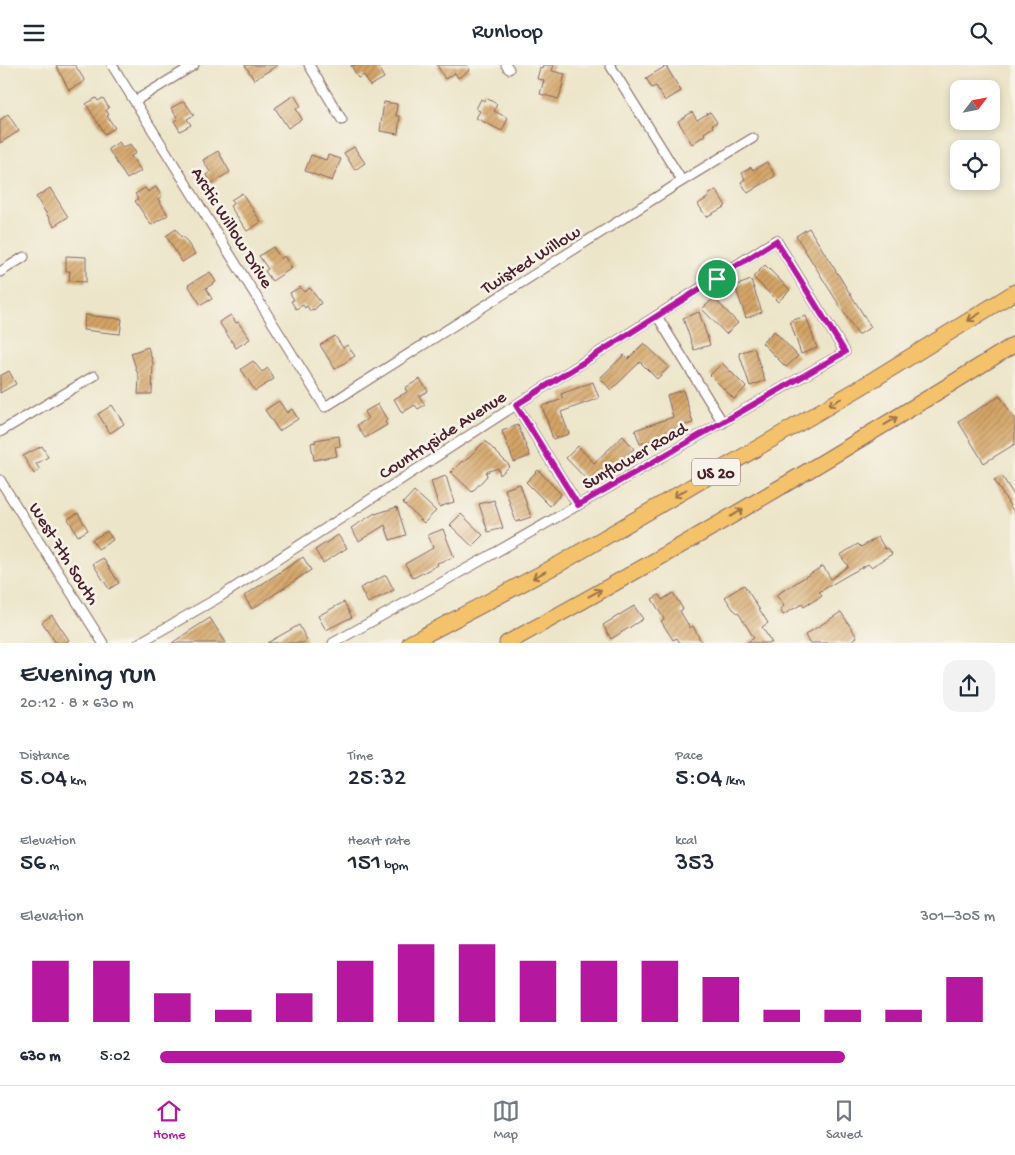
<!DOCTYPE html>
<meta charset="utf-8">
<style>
:root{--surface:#fff;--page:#f2f2f3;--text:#1f2937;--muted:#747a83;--line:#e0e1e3;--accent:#b5179e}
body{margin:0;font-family:"Gochi Hand",sans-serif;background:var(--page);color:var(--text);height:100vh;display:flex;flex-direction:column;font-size:19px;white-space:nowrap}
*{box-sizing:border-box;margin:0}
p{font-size:16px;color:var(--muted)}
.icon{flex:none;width:28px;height:28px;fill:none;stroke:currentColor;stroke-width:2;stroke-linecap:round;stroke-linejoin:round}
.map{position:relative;height:578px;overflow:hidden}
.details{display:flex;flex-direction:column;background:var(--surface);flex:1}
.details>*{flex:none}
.needle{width:32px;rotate:58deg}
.controls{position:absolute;left:950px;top:15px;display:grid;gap:10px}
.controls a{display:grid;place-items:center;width:50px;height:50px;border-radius:10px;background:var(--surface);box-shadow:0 2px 8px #0003;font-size:25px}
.pin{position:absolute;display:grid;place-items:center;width:42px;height:42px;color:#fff;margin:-21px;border:2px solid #fff;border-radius:50%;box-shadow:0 1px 5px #0007}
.round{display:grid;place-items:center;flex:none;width:52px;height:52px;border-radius:15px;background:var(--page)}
.summary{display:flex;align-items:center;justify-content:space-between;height:85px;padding:0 20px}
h1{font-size:28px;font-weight:600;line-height:38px}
.stats{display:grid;grid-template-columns:repeat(3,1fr);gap:8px;height:85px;padding:5px 20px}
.stats div{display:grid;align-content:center}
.stats b{font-size:25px;font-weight:600}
.stats small{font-size:14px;font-weight:400}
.stats p{font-size:14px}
.chart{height:140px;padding:10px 20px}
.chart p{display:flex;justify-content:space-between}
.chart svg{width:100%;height:90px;margin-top:5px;stroke:var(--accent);stroke-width:6}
ul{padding:0 20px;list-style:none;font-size:16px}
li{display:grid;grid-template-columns:80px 60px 1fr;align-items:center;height:38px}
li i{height:12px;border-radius:6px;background:var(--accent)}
header{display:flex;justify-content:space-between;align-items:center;height:65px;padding:0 20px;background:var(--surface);font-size:22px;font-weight:600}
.tabs{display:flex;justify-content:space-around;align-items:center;height:70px;border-top:1px solid var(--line);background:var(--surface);font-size:14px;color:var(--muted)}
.tabs a{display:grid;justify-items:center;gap:2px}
.tabs .active{color:var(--accent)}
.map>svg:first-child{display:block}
.building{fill:url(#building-hatch)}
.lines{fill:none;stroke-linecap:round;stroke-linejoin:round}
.minor-casing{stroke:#836462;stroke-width:11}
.motorway-casing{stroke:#836462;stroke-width:17}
.minor{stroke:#fff;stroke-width:9}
.motorway{stroke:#f3c26a;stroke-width:15}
.oneway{stroke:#9e704a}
.route-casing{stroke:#fff;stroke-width:10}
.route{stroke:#b5179e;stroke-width:6}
.labels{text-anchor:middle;stroke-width:5;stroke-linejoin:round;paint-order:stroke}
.shield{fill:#f7f3e8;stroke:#7e5f64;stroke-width:1}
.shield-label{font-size:16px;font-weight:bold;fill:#4a1f2b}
.street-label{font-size:18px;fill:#4a1f2b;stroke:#f7f3e8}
</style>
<header><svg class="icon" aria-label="menu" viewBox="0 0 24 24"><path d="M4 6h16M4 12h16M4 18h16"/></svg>Runloop<svg class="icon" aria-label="search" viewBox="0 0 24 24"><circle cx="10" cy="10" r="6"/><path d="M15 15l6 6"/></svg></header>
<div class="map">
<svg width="1015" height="578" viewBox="0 0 1015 578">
<defs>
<pattern id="building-hatch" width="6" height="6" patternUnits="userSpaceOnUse" patternTransform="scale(1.25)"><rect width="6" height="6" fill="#d4a466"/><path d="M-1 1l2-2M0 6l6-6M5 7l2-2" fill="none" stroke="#ae8554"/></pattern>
</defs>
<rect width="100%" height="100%" fill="#f7f3e8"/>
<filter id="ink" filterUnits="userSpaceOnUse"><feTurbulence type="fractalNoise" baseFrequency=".02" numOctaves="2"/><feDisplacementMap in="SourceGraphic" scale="10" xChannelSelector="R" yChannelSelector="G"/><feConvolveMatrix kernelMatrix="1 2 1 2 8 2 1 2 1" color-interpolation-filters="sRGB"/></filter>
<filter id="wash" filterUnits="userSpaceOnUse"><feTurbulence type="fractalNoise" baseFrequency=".0096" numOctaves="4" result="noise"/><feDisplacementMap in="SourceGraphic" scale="20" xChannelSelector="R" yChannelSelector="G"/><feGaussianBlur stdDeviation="1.12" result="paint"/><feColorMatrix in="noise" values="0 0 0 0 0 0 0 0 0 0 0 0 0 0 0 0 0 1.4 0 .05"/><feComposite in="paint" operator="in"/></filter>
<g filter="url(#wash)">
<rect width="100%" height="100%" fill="#ece5c9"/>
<g id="blocks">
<g class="building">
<polygon points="56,0 75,0 85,16 69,25"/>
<polygon points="245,0 278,0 254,15"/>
<polygon points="351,0 377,0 384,13 370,21 364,10 358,13"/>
<polygon points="437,0 467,0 470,5 458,13 455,8 445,14"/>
<polygon points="543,0 554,0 552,6 565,9 559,34 540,29 544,15 537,14 540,3 542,4"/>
<polygon points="666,1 681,26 665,36 656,21 652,23 646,13"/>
<polygon points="294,30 301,41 296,44 302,54 288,63 275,43"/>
<polygon points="96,33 98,36 103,33 109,43 106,45 109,50 107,51 115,63 105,69 86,39"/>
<polygon points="486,33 497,39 494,46 508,53 502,66 476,53 480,46 476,44 481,34 484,36"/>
<polygon points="184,36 194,50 187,54 191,60 180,66 174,56 178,54 171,43"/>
<polygon points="384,37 397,39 396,51 400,51 398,69 380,66"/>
<polygon points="692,47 697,55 710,47 717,57 712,60 713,62 704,68 705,70 692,79 678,56"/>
<polygon points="8,49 19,66 0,78 0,55"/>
<polygon points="119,77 123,83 130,79 136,88 131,91 141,106 127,114 108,84"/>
<polygon points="354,82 365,98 355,105 344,88"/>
<polygon points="218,86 230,107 212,118 206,110 210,107 203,95"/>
<polygon points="311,90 326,95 328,90 341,94 332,116 305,106"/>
<polygon points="767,97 775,111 748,128 741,117 745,114 742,108 751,102 753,105"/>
<polygon points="156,122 162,132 158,134 168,150 151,160 135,136 138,134 135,129 145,123 148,127"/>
<polygon points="50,123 68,152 54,161 36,132"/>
<polygon points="716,125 726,141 706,152 698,139 709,132 708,130"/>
<polygon points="242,128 261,157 247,166 230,141 233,139 231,135"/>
<polygon points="809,163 871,262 858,270 796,171"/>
<polygon points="176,164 181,172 183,171 195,189 182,197 166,171"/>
<polygon points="273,182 281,194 284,191 292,203 272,216 265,206 268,204 259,191"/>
<polygon points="66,191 86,192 86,217 69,216 70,206 66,206"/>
<polygon points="765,200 790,225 778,237 753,212"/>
<polygon points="210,207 216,217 206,223 212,234 201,240 188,220"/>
<polygon points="751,215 762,247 746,253 735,221"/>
<polygon points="300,222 304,227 310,223 321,238 314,245 313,244 310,246 307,241 305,243 303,240 296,244 291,236 294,235 290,228"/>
<polygon points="714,233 738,258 726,269 702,244"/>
<polygon points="699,247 710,280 694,285 683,253"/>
<polygon points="85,250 122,254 120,269 83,265"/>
<polygon points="231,250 236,258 238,257 250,274 236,283 219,257"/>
<polygon points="806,251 817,283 801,289 790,256"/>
<polygon points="774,266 798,291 786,302 762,278"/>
<polygon points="335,271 343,283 347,280 355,291 335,304 320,280"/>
<polygon points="644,278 669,302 657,314 640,297 611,325 600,313 624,290 628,294"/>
<polygon points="148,282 153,298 152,329 138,329 139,313 131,288"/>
<polygon points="754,283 765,316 750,321 739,288"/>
<polygon points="253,296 262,307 268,303 274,314 255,326 241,304"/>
<polygon points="722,298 746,322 734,334 710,310"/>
<polygon points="9,306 16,319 0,328 0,311"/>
<polygon points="420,314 428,326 419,331 425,340 418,344 415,340 402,348 394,334 407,327 405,323"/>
<polygon points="593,317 599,333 561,347 569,369 553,374 542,341 563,334 561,329"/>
<polygon points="683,325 693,358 672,364 673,369 640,379 635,365 673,352 667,330"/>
<polygon points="1000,331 1015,355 1015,379 984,398 958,356"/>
<polygon points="279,336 287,348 292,344 298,354 279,366 265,345"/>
<polygon points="378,339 387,355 385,357 387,360 365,373 357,360 368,354 364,347"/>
<polygon points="112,340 124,359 110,368 98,349"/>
<polygon points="518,360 530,391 514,397 502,366"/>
<polygon points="339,371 340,381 335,382 337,391 314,395 311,378 316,377 315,375"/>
<polygon points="623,371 634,384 609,407 606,403 590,418 566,393 578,381 594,398"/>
<polygon points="485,376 510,401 500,410 498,403 486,407 487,411 472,427 451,407 462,396 464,397"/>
<polygon points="42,381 48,392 36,399 40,405 34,409 23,391"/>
<polygon points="538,405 561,429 550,441 526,417"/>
<polygon points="446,411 454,437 439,442 431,416"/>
<polygon points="1002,411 1015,432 1015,449 994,415"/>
<polygon points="520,419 531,452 516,457 505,424"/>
<polygon points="414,426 436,446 424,458 403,438"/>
<polygon points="494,435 503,463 488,467 479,439"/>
<polygon points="397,442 406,470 390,475 385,460 359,476 351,463 375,448 375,449"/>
<polygon points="78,448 88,465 78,471 68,454"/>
<polygon points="461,449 483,470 472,481 450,460"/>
<polygon points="443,464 454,492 437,498 438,500 413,513 405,499 433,483 428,470"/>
<polygon points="107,466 113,475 98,484 92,475"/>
<polygon points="338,470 347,483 323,498 315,485"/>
<polygon points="878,472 885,484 888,483 892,489 871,502 868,499 848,510 819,527 822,531 815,535 804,542 802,539 783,550 780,544 784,541 776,530 823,501 831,514 848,501 840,490 858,479 861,482"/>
<polygon points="303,492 311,505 252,544 244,531"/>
<polygon points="103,493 119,518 109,524 93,499"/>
<polygon points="386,510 394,525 368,538 360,523"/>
<polygon points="744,520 768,558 762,562 772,578 746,578 754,573 739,549 733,544 725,532"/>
<polygon points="673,528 683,544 680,546 690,563 693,561 702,578 680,578 677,573 673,575 668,567 661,556 664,554 652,534 659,530 662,535"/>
<polygon points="344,537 352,552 326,565 318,551"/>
<polygon points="634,541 643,554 611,574 603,560"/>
<polygon points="841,547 857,572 848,578 809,578 805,570"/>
<polygon points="52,550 69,575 65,578 56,578 42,557"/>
<polygon points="210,553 226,578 172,578 188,567"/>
<polygon points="299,560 307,575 303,578 267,578"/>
</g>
</g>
</g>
<g filter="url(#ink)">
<use href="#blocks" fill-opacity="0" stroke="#836462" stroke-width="1"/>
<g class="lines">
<defs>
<g id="minor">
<polyline points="112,0 325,342 682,116 753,73"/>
<polyline points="309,0 342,55"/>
<polyline points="506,0 509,4"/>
<polyline points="610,0 682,116"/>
<polyline points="135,36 194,0"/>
<polyline points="0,207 24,192"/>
<polyline points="657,251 723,358"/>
<polyline points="516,340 578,440"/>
<polyline points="0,367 94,311"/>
<polyline points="0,415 103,578"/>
<polyline points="139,578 218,533 516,340 776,175 845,287 491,490 333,578"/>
</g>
<g id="motorway">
<polyline points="410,578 561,498 858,324 1015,227"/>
<path d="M507 578C680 484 849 383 1015 279"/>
</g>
</defs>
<use href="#minor" class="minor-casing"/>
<use href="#motorway" class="motorway-casing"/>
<use href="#minor" class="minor"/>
<use href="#motorway" class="motorway"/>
</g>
<defs><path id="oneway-shaft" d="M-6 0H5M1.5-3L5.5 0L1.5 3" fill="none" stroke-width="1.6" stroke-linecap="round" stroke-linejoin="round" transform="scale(1.25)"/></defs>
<g class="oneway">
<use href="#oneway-shaft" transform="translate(974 252) rotate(148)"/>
<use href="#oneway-shaft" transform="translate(835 337) rotate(150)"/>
<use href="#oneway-shaft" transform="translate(891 356) rotate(-31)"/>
<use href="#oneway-shaft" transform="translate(680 428) rotate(150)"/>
<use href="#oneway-shaft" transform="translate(737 448) rotate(-29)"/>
<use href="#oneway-shaft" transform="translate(539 510) rotate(152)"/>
<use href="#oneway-shaft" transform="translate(595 528) rotate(-29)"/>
</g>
</g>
<g class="lines" filter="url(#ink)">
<defs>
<polygon id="route" points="776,176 845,287 578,440 516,340"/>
</defs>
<use href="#route" class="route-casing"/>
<use href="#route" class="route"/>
</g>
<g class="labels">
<rect class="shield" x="692" y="393.5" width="48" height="27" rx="4"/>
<g class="shield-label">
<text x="716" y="413">US 20</text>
</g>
<g class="street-label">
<text transform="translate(233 162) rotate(58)" y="6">Arctic Willow Drive</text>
<text transform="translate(530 194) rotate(-32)" y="6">Twisted Willow</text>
<text transform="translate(442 369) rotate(-33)" y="6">Countryside Avenue</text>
<text transform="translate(634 390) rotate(-30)" y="6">Sunflower Road</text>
<text transform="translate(65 488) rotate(58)" y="6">West 7th South</text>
</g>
</g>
</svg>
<div class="controls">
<a><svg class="needle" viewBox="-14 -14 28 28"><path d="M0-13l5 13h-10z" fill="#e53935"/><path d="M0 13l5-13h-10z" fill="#747a83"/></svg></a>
<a><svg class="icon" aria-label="locate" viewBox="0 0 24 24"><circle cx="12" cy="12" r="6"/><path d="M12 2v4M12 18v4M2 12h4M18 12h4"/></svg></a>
</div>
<div class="pin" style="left:717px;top:214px;background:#1e9e55"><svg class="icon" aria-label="arrive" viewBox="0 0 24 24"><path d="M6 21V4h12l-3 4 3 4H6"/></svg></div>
</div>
<section class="details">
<div class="summary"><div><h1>Evening run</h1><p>20:12 · 8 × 630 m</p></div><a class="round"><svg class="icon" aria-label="share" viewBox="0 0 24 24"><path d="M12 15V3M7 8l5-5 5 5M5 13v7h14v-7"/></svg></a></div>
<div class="stats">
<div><p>Distance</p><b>5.04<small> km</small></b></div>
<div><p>Time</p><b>25:32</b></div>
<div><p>Pace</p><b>5:04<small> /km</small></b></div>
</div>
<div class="stats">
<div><p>Elevation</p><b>56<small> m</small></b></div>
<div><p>Heart rate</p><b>151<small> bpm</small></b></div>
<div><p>kcal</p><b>353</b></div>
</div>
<div class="chart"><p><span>Elevation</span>301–305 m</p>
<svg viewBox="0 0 160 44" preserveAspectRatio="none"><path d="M5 44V14M15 44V14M25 44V30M35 44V38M45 44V30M55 44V14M65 44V6M75 44V6M85 44V14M95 44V14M105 44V14M115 44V22M125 44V38M135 44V38M145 44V38M155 44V22"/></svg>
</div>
<ul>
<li><b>630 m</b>5:02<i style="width:82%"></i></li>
</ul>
</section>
<nav class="tabs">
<a class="active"><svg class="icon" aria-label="home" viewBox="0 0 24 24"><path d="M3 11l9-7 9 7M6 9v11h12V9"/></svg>Home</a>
<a><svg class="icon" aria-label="map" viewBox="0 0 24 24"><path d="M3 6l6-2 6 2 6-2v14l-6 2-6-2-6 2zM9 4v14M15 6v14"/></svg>Map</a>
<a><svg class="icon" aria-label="saved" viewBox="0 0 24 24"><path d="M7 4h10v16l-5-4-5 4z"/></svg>Saved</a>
</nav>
